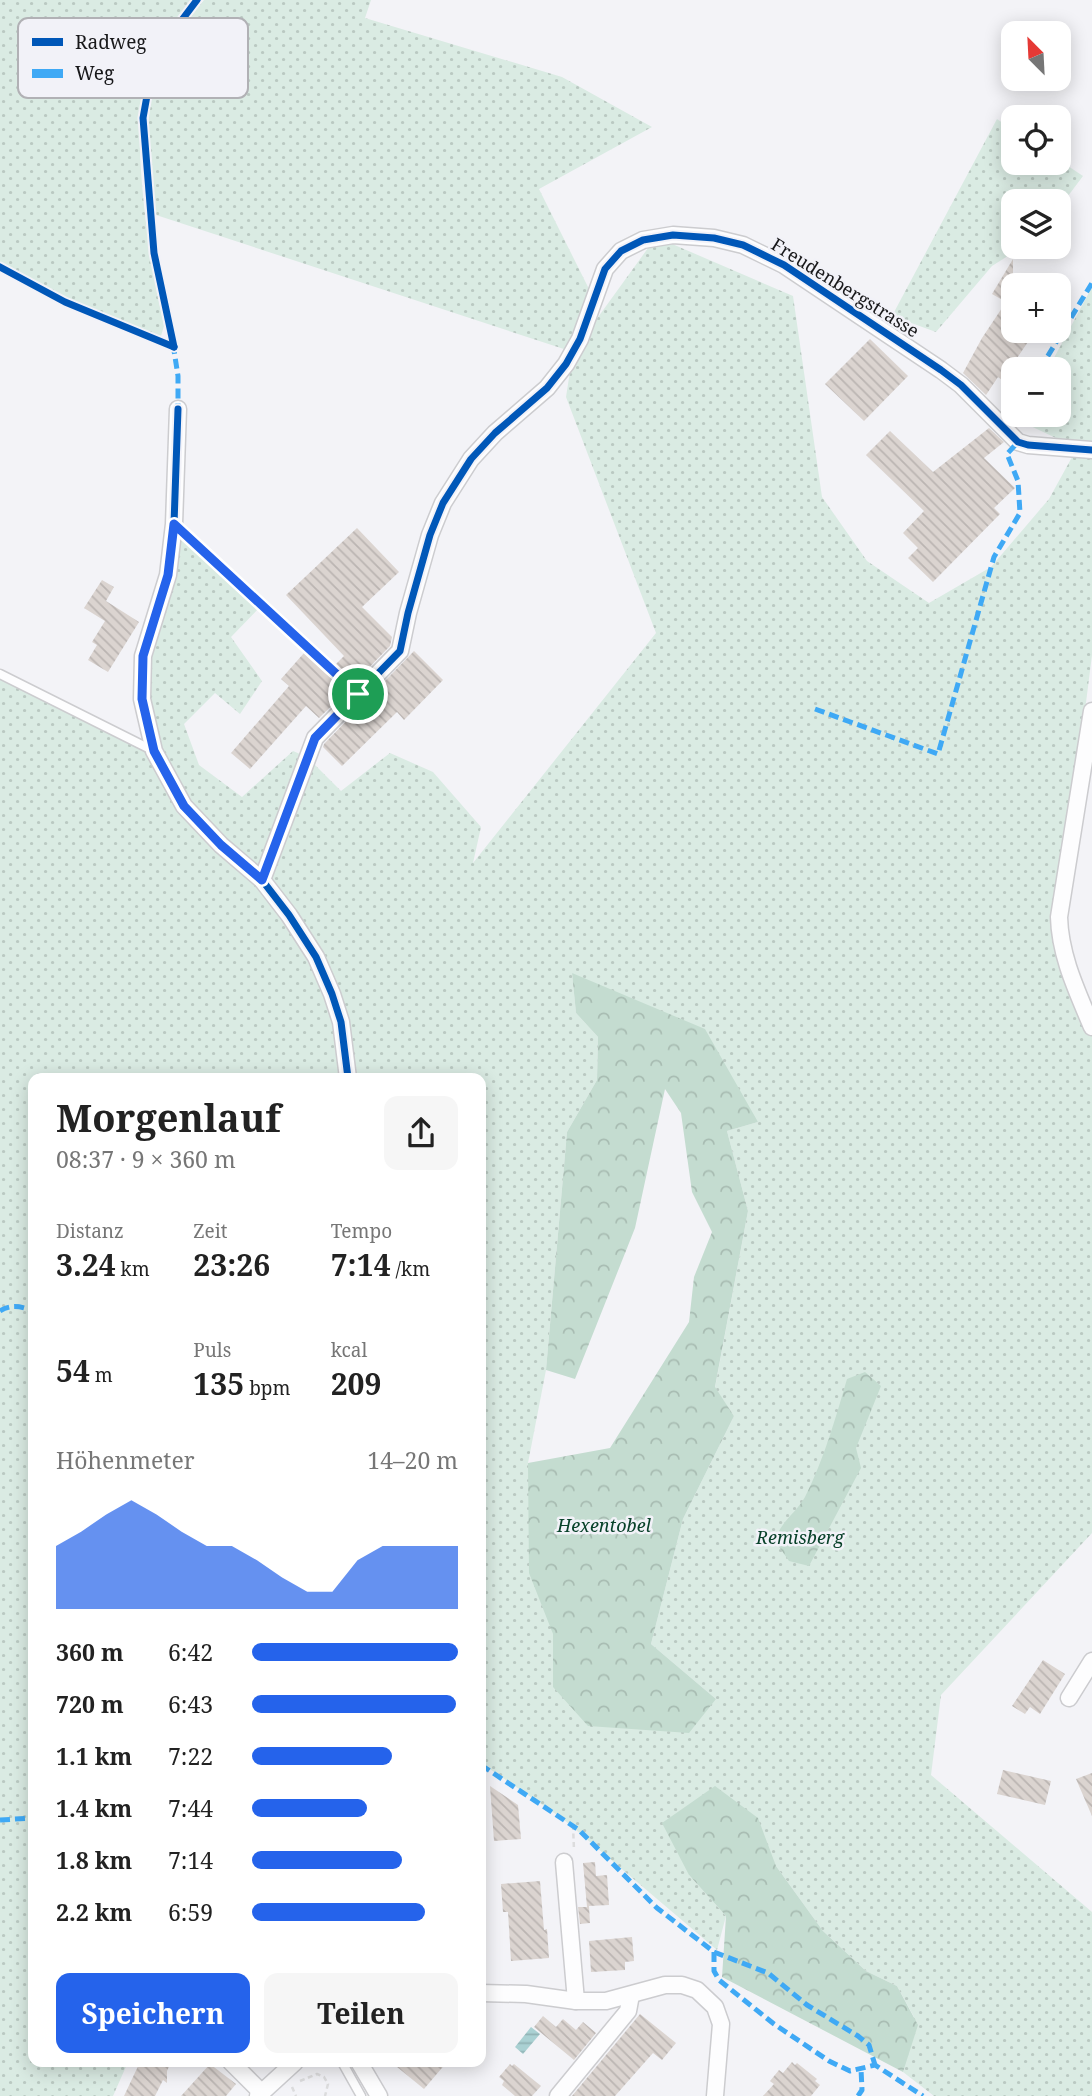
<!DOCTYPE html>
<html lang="de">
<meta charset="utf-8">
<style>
:root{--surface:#fff;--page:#f6f6f6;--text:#222;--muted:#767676;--accent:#2563eb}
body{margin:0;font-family:"Noto Serif",serif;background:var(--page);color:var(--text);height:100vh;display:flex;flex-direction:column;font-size:26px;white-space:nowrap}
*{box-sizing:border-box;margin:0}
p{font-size:23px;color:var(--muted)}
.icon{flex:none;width:38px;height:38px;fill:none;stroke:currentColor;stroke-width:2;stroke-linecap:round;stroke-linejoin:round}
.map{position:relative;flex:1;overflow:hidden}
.details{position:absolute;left:28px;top:1073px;width:458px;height:994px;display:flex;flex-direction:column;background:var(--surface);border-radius:14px;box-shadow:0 4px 18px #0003}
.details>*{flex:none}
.needle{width:46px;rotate:336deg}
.controls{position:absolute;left:1001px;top:21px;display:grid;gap:14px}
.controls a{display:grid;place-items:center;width:70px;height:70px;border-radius:14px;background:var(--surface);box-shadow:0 4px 18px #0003;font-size:35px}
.pin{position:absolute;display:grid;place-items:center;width:60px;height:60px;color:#fff;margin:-30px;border:4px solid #fff;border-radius:50%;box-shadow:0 2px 7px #0007}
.round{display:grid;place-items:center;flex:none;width:74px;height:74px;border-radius:14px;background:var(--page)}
.head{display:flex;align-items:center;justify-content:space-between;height:119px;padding:0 28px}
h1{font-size:38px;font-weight:700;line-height:52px}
.stats{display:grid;grid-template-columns:repeat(3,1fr);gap:10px;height:119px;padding:7px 28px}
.stats div{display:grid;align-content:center}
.stats b{font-size:30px;font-weight:700}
.stats small{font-size:19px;font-weight:400}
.stats p{font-size:19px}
.chart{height:196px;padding:14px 28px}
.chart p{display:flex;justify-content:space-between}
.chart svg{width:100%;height:126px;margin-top:7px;fill:var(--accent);opacity:.7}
.button{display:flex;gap:14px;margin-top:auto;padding:14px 28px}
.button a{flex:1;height:80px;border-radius:14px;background:var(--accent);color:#fff;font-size:28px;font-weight:700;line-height:80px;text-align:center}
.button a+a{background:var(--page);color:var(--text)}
ul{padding:0 28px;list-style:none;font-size:23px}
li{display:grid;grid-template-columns:112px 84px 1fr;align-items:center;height:52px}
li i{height:18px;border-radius:9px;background:var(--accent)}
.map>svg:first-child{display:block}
.grass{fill:url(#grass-dots);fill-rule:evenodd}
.forest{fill:url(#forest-crowns)}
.water{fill:url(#water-rules)}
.building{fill:url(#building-back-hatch)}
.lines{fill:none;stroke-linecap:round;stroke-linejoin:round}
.service-casing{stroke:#cccccf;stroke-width:11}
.minor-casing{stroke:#cccccf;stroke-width:19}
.path{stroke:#dcdcdd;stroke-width:2.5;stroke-dasharray:5 3.5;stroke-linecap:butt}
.service{stroke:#fdfdfe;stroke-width:8}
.minor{stroke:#fdfdfe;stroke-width:16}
.quiet{stroke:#3fa9f5;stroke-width:5;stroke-dasharray:10 5;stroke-linecap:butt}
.cycleway-casing{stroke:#f2f2f8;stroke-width:11}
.cycleway{stroke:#0057b8;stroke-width:7}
.route-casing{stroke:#fff;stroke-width:14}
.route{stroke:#2563eb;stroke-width:9}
.labels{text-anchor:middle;stroke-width:5;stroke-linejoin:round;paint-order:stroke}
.street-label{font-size:18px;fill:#18181a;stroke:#f2f2f8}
.park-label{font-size:18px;font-style:italic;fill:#09422a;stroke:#f2f2f8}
.key{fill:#f2f2f8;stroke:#b1b1b5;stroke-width:2}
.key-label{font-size:19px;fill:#18181a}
</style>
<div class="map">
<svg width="1092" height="2096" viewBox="0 0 1092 2096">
<defs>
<pattern id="grass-dots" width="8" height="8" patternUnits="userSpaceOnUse" patternTransform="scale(1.75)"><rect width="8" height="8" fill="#daebe3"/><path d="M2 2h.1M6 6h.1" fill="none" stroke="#bac9c2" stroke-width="1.8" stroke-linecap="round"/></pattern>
<pattern id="forest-crowns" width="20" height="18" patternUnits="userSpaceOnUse" patternTransform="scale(1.75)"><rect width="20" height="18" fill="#c4dcd0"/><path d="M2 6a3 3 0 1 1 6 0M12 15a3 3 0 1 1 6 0" fill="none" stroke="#a8bcb2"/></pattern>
<pattern id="water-rules" width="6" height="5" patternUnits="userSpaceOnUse" patternTransform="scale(1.75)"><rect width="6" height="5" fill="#aad1d3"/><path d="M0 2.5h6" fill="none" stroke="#92b3b5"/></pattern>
<pattern id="building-back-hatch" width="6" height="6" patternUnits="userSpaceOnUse" patternTransform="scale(1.75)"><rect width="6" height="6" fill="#dbd4d0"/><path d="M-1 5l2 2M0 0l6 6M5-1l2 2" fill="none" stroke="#bbb5b2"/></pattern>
</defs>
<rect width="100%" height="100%" fill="#f3f3f7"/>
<g class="grass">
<path d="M0 0H192C138 60 136 108 142 184 146 233 154 278 164 326L161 336 120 327 0 266Z"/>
<path d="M204 0H371L365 18 562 77 652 127 539 189 594 299 575 349 656 237 793 296 822 497 867 561 929 603 991 567 1049 499 1077 448 1020 421 1023 415H1059V369H1048L1092 287V655L1059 917 1092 1028V1533L941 1695 931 1775 1092 1912V2096H934L903 2072 914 2017 897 1986 866 1971 823 1931 776 1866 689 1875 726 1916 717 1950 563 1819 481 1763V1078H33V2062H128L113 2096H0V678L154 750 142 699 174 524 262 605 231 637 262 681 240 714 215 693 184 724 199 765 242 797 293 751 307 757 341 791 390 753 433 772 481 827 473 863 656 633 566 397 573 352 153 214C146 119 138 76 204 0ZM572 973 758 1122 727 1131 748 1211 715 1388 734 1416 683 1519 651 1644 716 1699 553 1687V1634L528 1463 546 1370 567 1132 597 1080 598 1037 576 1013Z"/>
<polygon points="997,119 1013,130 1013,163 1059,163 1059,160 1083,176 1059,208 1059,201 1013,201 1013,247 1022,247 992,266 936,332 892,316"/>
</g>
<g class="forest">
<polygon points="572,973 705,1029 758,1122 727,1131 748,1211 715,1387 734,1416 683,1519 651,1644 716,1699 689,1733 588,1726 553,1687 553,1634 529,1573 528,1463 610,1448 689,1322 694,1277 712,1232 692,1192 681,1113 665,1089 635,1228 575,1379 546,1370 567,1132 597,1080 598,1037 576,1013"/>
<path d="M865 1372 881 1386 856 1448 861 1468 809 1566 789 1561 775 1541C780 1522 796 1513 805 1497 824 1459 835 1420 847 1379Z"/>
<polygon points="715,1786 758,1818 776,1866 823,1931 866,1971 897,1986 918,2025 903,2072 722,1977 726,1916 689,1875 662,1823"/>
</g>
<polygon class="water" points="531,2027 540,2034 523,2054 515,2047"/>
<g class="building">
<polygon points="1013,259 1013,275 1032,285 1013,285 1013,331 1024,331 1032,336 1002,380 998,377 986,395 963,373 982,338 1006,302 992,294"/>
<polygon points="870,339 908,376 864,421 825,384"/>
<polygon points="989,428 1004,442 984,458 1015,488 994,508 1000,514 933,582 908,558 918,548 903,533 924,511 866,455 890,431 933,472"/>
<polygon points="357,528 399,572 362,607 392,637 390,646 355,682 336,664 344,656 286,595"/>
<polygon points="102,580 114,587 106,601 139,622 108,672 88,660 97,645 92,642 105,621 84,608"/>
<polygon points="414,651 443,680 404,720 397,712 342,766 323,747 324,744"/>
<polygon points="304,653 346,692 319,718 306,706 250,769 231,753 289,686 281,679"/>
<polygon points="1043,1660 1065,1674 1040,1714 1030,1707 1025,1714 1012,1706"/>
<polygon points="1003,1770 1051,1781 1045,1805 997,1794"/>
<polygon points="1092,1773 1092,1816 1076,1779"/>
<polygon points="490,1786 518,1805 521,1839 494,1841"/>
<polygon points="595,1862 596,1876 607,1875 609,1905 589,1906 590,1923 580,1924 578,1907 587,1907 583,1863"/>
<polygon points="540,1881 544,1930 547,1929 549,1958 511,1961 508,1912 503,1912 501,1884"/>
<polygon points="632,1937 634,1961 625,1962 625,1970 591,1972 589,1941"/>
<polygon points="640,2014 676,2043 662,2060 653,2053 615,2096 572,2096"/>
<polygon points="543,2016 556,2027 563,2019 576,2030 583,2022 596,2033 574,2060 534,2027"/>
<polygon points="140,2062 171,2062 167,2071 167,2083 163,2080 155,2096 124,2096"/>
<polygon points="391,2062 447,2062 424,2089"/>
<polygon points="792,2062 795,2065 797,2063 817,2079 815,2081 820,2085 811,2096 763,2096 774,2084 770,2081 779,2070 783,2073"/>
<polygon points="210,2064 236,2084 226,2096 181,2096"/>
<polygon points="510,2064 512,2066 514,2064 541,2086 532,2096 515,2096 502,2085 504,2081 499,2077"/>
</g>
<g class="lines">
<defs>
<g id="service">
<polyline points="174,524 358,694"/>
<polyline points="0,674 154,751"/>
<polyline points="342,2062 361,2096"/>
</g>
<g id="minor">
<polyline points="178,409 174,524 168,575 143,656 142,699 154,751 184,806 221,845 262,880 289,915 316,957 332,994 341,1022 348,1078"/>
<path d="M1092 711 1059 917C1060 956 1077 991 1092 1027"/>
<polyline points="262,880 315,738 400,651 408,613 430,535 443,503 471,459 495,433 547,388 566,364 580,339 605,269 621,251 643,240 673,235 714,238 743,245 784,265 941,370 961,385 1018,442 1028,445 1092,450"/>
<polyline points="1069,1698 1092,1661"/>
<polyline points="564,1862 576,2001"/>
<polyline points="481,1993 526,1994 576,2001 606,2001 665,1985 682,1985 697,1990 715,2007 721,2024 715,2096"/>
<polyline points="231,2062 261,2092"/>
<polyline points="359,2062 379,2096"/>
<polyline points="258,2096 295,2062"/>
<polyline points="558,2096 628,2011 631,1995"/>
</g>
</defs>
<use href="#service" class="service-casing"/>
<use href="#minor" class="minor-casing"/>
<g class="path">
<polyline points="573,1825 574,1850"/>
<polyline points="300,2081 317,2074 324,2077 328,2084 325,2096"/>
<polyline points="292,2087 296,2096"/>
</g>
<use href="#service" class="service"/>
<use href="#minor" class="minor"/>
<g class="quiet">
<polyline points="173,344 178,376 178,409"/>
<polyline points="1040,369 1092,283"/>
<polyline points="1002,428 1014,415"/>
<polyline points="815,709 938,754 994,557 1020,513 1018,481 1007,454 1018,442"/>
<path d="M0 1311C11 1304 21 1306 33 1311"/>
<polyline points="481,1765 579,1830 657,1908 714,1952 714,1971 719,1980 774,2024 829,2061 850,2071 875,2065 923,2096"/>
<polyline points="0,1820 33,1818"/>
<polyline points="714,1952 768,1973 807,2005 858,2036 869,2045 875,2065"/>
<polyline points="858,2096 862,2090 861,2069"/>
</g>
<defs>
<g id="cycleway">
<polyline points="0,267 65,302 174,347"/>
<polyline points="174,347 154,253 143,118 150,79 158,58 169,37 197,0"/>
<polyline points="178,409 174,524 168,575 143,656 142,699 154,751 184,806 221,845 262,880 289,915 316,957 332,994 341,1022 348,1078"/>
<polyline points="262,880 315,738 400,651 408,613 430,535 443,503 471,459 495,433 547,388 566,364 580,339 605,269 621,251 643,240 673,235 714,238 743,245 784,265 941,370 961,385 1018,442 1028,445 1092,450"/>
</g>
</defs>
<use href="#cycleway" class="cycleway-casing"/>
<use href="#cycleway" class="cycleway"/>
</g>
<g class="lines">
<defs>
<polygon id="route" points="174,524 358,694 315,738 262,880 221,845 184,806 154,751 142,699 143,656 168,575"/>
</defs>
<use href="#route" class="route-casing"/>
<use href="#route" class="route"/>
</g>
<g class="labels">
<g class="street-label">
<text transform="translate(845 288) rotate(32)" y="6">Freudenbergstrasse</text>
</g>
<g class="park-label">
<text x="604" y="1532">Hexentobel</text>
<text x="800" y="1544">Remisberg</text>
</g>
</g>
<rect x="18" y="18" width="230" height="80" rx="10" class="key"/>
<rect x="32" y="38" width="31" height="8" fill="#0057b8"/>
<rect x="32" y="69" width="31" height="9" fill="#3fa9f5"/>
<g class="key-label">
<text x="75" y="49">Radweg</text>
<text x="75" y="80">Weg</text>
</g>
</svg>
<div class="controls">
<a><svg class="needle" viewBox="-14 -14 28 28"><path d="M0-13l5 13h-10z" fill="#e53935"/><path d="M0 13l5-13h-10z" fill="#767676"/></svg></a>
<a><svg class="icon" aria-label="locate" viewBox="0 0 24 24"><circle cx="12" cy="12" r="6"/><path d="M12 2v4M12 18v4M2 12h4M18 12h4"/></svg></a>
<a><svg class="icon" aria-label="layers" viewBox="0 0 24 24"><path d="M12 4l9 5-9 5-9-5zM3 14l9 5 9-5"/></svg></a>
<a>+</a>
<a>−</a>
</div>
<div class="pin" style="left:358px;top:694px;background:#1e9e55"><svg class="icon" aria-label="arrive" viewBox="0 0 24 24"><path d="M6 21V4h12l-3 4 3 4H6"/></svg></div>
<section class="details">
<div class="head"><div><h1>Morgenlauf</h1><p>08:37 · 9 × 360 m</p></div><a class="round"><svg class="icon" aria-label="share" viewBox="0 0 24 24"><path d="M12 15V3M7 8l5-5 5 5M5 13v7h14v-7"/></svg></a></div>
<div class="stats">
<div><p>Distanz</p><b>3.24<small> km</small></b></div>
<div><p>Zeit</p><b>23:26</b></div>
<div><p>Tempo</p><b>7:14<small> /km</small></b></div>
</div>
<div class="stats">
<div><b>54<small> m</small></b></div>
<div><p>Puls</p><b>135<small> bpm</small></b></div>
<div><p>kcal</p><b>209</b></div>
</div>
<div class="chart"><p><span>Höhenmeter</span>14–20 m</p>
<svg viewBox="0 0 160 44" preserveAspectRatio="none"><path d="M0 44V22L10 17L20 11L30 6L40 11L50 17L60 22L70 22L80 27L90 33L100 38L110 38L120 27L130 22L140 22L150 22L160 22V44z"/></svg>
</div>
<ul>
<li><b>360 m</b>6:42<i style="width:100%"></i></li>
<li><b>720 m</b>6:43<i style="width:99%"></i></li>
<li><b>1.1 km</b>7:22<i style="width:68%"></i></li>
<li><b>1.4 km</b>7:44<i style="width:56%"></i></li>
<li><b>1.8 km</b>7:14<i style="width:73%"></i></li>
<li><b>2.2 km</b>6:59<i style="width:84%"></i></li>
</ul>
<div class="button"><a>Speichern</a><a>Teilen</a></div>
</section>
</div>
